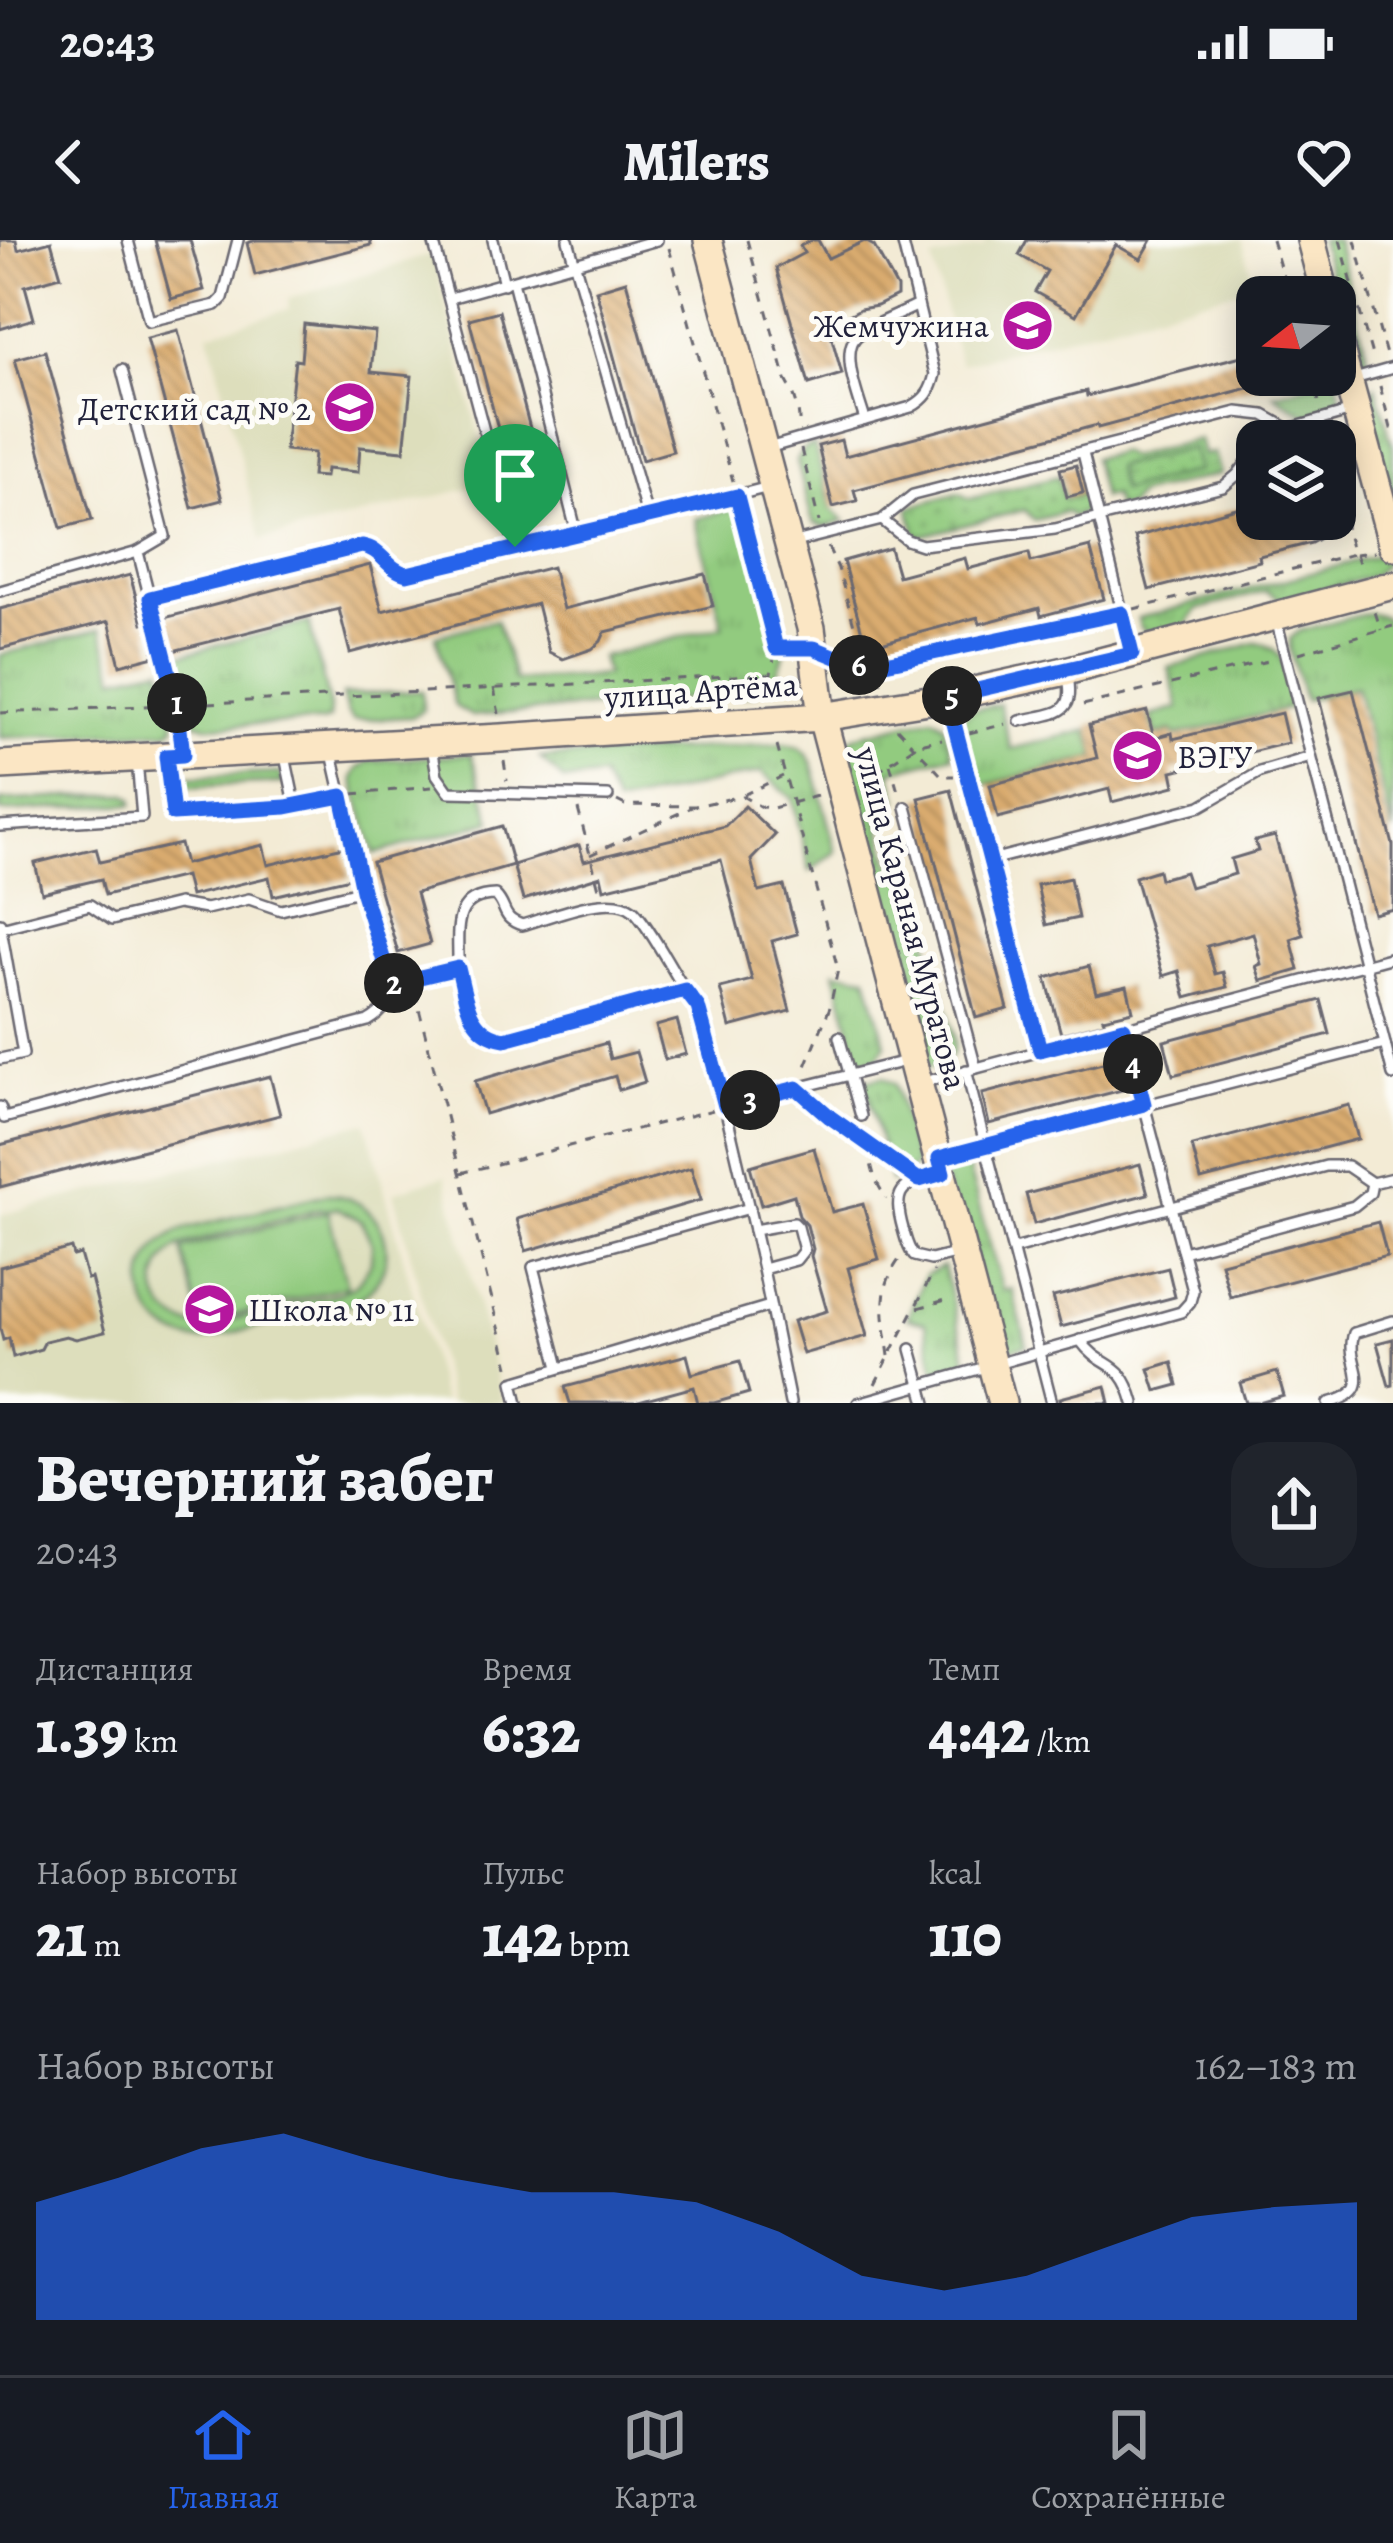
<!DOCTYPE html>
<html lang="ru">
<meta charset="utf-8">
<style>
:root{--surface:#171b24;--page:#20242c;--text:#f1f3f6;--muted:#9ea1a6;--line:#363941;--accent:#2563eb}
body{margin:0;font-family:Alegreya,serif;background:var(--page);color:var(--text);height:100vh;display:flex;flex-direction:column;font-size:45px;white-space:nowrap}
*{box-sizing:border-box;margin:0}
p{font-size:39px;color:var(--muted)}
.icon{flex:none;width:66px;height:66px;fill:none;stroke:currentColor;stroke-width:2;stroke-linecap:round;stroke-linejoin:round}
.map{position:relative;height:1163px;overflow:hidden}
.sheet{display:flex;flex-direction:column;background:var(--surface);flex:1}
.sheet>*{flex:none}
.needle{width:78px;rotate:253deg}
.controls{position:absolute;left:1236px;top:36px;display:grid;gap:24px}
.controls a{display:grid;place-items:center;width:120px;height:120px;border-radius:24px;background:var(--surface);box-shadow:0 6px 30px #0003;font-size:60px}
.pin{position:absolute;display:grid;place-items:center;width:102px;height:102px;color:#fff;margin:-123px -51px;border-radius:50% 50% 50% 0;rotate:-45deg;box-shadow:0 0 12px #0007}
.pin .icon{rotate:45deg}
.km{position:absolute;width:60px;height:60px;margin:-30px;border-radius:50%;background:#222;color:#fff;font-size:33px;line-height:60px;text-align:center}
.round{display:grid;place-items:center;flex:none;width:126px;height:126px;border-radius:36px;background:var(--page)}
.headline{display:flex;align-items:center;justify-content:space-between;height:204px;padding:0 36px}
h1{font-size:66px;font-weight:800;line-height:90px}
.figures{display:grid;grid-template-columns:repeat(3,1fr);gap:18px;height:204px;padding:12px 36px}
.figures div{display:grid;align-content:center}
.figures b{font-size:60px;font-weight:800}
.figures small{font-size:33px;font-weight:400}
.figures p{font-size:33px}
.chart{height:336px;padding:24px 36px}
.chart p{display:flex;justify-content:space-between}
.chart svg{width:100%;height:216px;margin-top:12px;fill:var(--accent);opacity:.7}
.status{display:flex;justify-content:space-between;align-items:center;height:84px;padding:0 60px;background:var(--surface);direction:ltr}
.status svg{height:33px;fill:currentColor}
header{display:flex;justify-content:space-between;align-items:center;height:156px;padding:0 36px;background:var(--surface);font-size:54px;font-weight:800}
.menu{display:flex;justify-content:space-around;align-items:center;height:168px;border-top:3px solid var(--line);background:var(--surface);font-size:33px;color:var(--muted)}
.menu a{display:grid;justify-items:center;gap:6px}
.menu .current{color:var(--accent)}
.map>svg:first-child{display:block}
.built{fill:#dddebc}
.grass{fill:url(#grass-tufts);stroke:#5a765d;stroke-width:3}
.park{fill:url(#park-dots);stroke:#5a765d;stroke-width:3}
.pitch{fill:#92cb7f;stroke:#5a765d;stroke-width:3;fill-rule:evenodd}
.building{fill:url(#building-back-hatch)}
.lines{fill:none;stroke-linecap:round;stroke-linejoin:round}
.lane-casing{stroke:#6b6871;stroke-width:14}
.secondary-casing{stroke:#6b6871;stroke-width:32}
.path{stroke:#6b6871;stroke-width:3;stroke-dasharray:9 9;stroke-linecap:butt}
.lane{stroke:#fff;stroke-width:9}
.secondary{stroke:#fbe6c4;stroke-width:27}
.route-casing{stroke:#fff;stroke-width:24}
.route{stroke:#2563eb;stroke-width:15}
.labels{text-anchor:middle;stroke-width:10;stroke-linejoin:round;paint-order:stroke}
.poi-label{font-size:33px;fill:#22223b;stroke:#fdfcf7;text-anchor:end}
.street-label{font-size:33px;fill:#22223b;stroke:#fdfcf7}
</style>
<div class="status"><b>20:43</b><svg viewBox="0 0 49 12"><path d="M0 12V9h3v3zM5 12V6h3v6zM10 12V3h3v9zM15 12V0h3v12zM26 1h20v11H26zM47 4h2v5h-2z"/></svg></div>
<header><svg class="icon" aria-label="back" viewBox="0 0 24 24"><path d="M15 5l-7 7 7 7"/></svg>Milers<svg class="icon" aria-label="heart" viewBox="0 0 24 24"><path d="M12 20l-8-8c-3-5 5-10 8-4 3-6 11-1 8 4z"/></svg></header>
<div class="map">
<svg width="1393" height="1163" viewBox="0 0 1393 1163">
<defs>
<pattern id="grass-tufts" width="24" height="20" patternUnits="userSpaceOnUse" patternTransform="scale(3)"><rect width="24" height="20" fill="#92cb7f"/><path d="M3 7l-1-3M5 7V3M7 7l1-3M15 17l-1-3M17 17v-4M19 17l1-3" fill="none" stroke="#7eae6f"/></pattern>
<pattern id="park-dots" width="8" height="8" patternUnits="userSpaceOnUse" patternTransform="scale(3)"><rect width="8" height="8" fill="#92cb7f"/><path d="M2 2h.1M6 6h.1" fill="none" stroke="#7eae6f" stroke-width="1.8" stroke-linecap="round"/></pattern>
<pattern id="building-back-hatch" width="6" height="6" patternUnits="userSpaceOnUse" patternTransform="scale(3)"><rect width="6" height="6" fill="#daac6f"/><path d="M-1 5l2 2M0 0l6 6M5-1l2 2" fill="none" stroke="#b08c5c"/></pattern>
</defs>
<rect width="100%" height="100%" fill="#fdfcf7"/>
<filter id="ink" filterUnits="userSpaceOnUse"><feTurbulence type="fractalNoise" baseFrequency=".00833" numOctaves="2"/><feDisplacementMap in="SourceGraphic" scale="24" xChannelSelector="R" yChannelSelector="G"/><feConvolveMatrix kernelMatrix="1 2 1 2 8 2 1 2 1" color-interpolation-filters="sRGB"/></filter>
<filter id="wash" filterUnits="userSpaceOnUse"><feTurbulence type="fractalNoise" baseFrequency=".004" numOctaves="4" result="noise"/><feDisplacementMap in="SourceGraphic" scale="48" xChannelSelector="R" yChannelSelector="G"/><feGaussianBlur stdDeviation="2.7" result="paint"/><feColorMatrix in="noise" values="0 0 0 0 0 0 0 0 0 0 0 0 0 0 0 0 0 1.4 0 .05"/><feComposite in="paint" operator="in"/></filter>
<g filter="url(#wash)">
<rect width="100%" height="100%" fill="#f3ebd5"/>
<g class="built">
<polygon points="985,0 1242,0 1255,46 960,124 932,20 985,6"/>
<polygon points="433,14 491,243 261,300 209,93 289,69 288,59"/>
<polygon points="366,882 443,1163 0,1163 0,975"/>
<polygon points="445,936 503,1163 450,1163 394,952"/>
</g>
<g class="grass">
<polygon points="1320,0 1336,0 1370,126 1366,129 1354,123"/>
<path d="M1315 135H1335C1347 168 1340 168 1309 177L1274 154 1316 143Z"/>
<polygon points="1376,146 1393,208 1393,269 1364,160"/>
<polygon points="1199,199 1203,215 1214,213 1220,234 1137,255 1129,266 1116,269 1113,255 1102,258 1093,218 1120,212 1129,217"/>
<polygon points="814,205 831,268 845,281 825,287 814,283 811,276 797,221 804,209"/>
<path d="M736 268 751 273 786 403C781 430 778 440 754 454L472 476 455 466 436 396 496 380 515 441 606 435 601 417 723 386 695 279Z"/>
<polygon points="1384,314 1383,326 1372,336 1285,362 1266,351 1196,370 1184,388 1152,396 1140,387 1138,378"/>
<path d="M1369 373C1381 374 1387 378 1393 389V592L1356 447 1304 460 1290 410V399L1299 391Z"/>
<polygon points="309,382 330,468 329,479 322,482 206,486 196,483 191,473 175,416"/>
<polygon points="101,389 116,437 162,427 175,486 169,491 0,498 0,415"/>
<path d="M1255 403C1288 405 1287 441 1294 467L1175 496 1173 491 1156 495 1151 476 1179 468 1169 428Z"/>
<polygon points="422,451 423,470 412,477 353,480 347,472 342,455"/>
<polygon points="999,464 1011,509 1089,490 1096,517 976,547 962,491 962,479 972,470"/>
<path d="M933 477 944 484 953 515 891 531 898 560 875 567 892 628 908 625 954 795C956 816 946 829 924 827L838 510 854 496Z"/>
<path d="M780 504C796 505 804 508 812 522L836 612 810 631 792 557 761 532 616 565 601 537 564 541 540 518Z"/>
<polygon points="471,514 492,581 375,614 353,539 357,530 369,521"/>
<polygon points="280,533 284,543 180,547 180,537"/>
<polygon points="127,554 133,558 133,564 0,572 0,561"/>
<polygon points="835,731 867,736 886,804 877,818 859,823"/>
<polygon points="883,837 895,844 916,926 891,941 864,841"/>
<polygon points="966,920 1003,1051 1012,1049 1027,1105 992,1114 941,926"/>
<polygon points="943,1026 968,1123 935,1131 925,1083 907,1078 925,1035"/>
</g>
<g class="park">
<polygon points="1192,208 1198,231 1121,251 1115,227"/>
<polygon points="1058,236 1064,259 1085,254 1087,265 1084,272 1072,277 1067,272 1034,280 1025,270 917,297 909,267 958,253 970,259"/>
</g>
<g class="pitch">
<path d="M327 954C396 959 409 1042 344 1066L202 1101C133 1097 121 1014 185 989ZM337 968 361 980 372 1004 371 1022 357 1044 340 1053 202 1087C154 1084 140 1032 180 1006L318 969Z"/>
<polygon points="328,971 347,1046 201,1084 182,1009"/>
</g>
<g id="blocks">
<g class="building">
<polygon points="0,0 16,0 18,10 51,1 61,36 25,46 34,79 0,89"/>
<polygon points="155,0 190,0 204,50 171,59"/>
<polygon points="256,0 370,0 371,5 255,35 247,3"/>
<polygon points="813,0 818,0 828,18 865,1 874,6 897,48 897,56 877,66 860,69 836,82 839,87 830,92 842,134 809,144 776,28 804,13 800,6"/>
<polygon points="1027,0 1152,0 1141,19 1116,5 1076,75 1035,52 1047,31 1019,15"/>
<polygon points="626,41 673,211 642,220 596,50"/>
<polygon points="499,71 545,245 515,253 469,79"/>
<polygon points="304,84 375,92 371,132 412,136 404,211 360,207 358,232 326,229 325,237 312,236 314,213 285,210 295,120 301,121"/>
<polygon points="178,90 222,260 192,268 147,98"/>
<polygon points="45,111 92,280 61,288 15,119"/>
<polygon points="1257,112 1257,135 1282,135 1282,139 1098,188 1097,185 854,250 857,261 833,267 818,206 841,200 845,216 1086,151 1087,156"/>
<polygon points="1076,225 1083,253 1067,257 1060,229"/>
<polygon points="1257,262 1257,279 1329,279 1322,297 1311,303 1259,316 1260,321 1149,350 1135,297"/>
<polygon points="1090,307 1104,359 1041,376 1039,368 980,384 978,377 866,407 843,321 890,308 898,336 965,318 968,329 1029,313 1031,322"/>
<polygon points="370,325 382,371 552,327 563,369 705,334 713,366 605,392 601,401 592,409 563,419 549,412 537,364 350,413 339,369 173,411 164,378"/>
<polygon points="130,335 143,383 147,382 155,416 120,425 109,381 0,409 0,369"/>
<polygon points="1353,450 1393,605 1393,669 1374,674 1319,458"/>
<polygon points="1147,471 1154,498 1172,493 1173,499 1281,473 1288,503 1172,531 1175,546 1112,562 1109,549 998,578 990,545 1097,518 1089,485"/>
<polygon points="951,550 1008,769 976,778 919,558"/>
<polygon points="745,566 775,595 751,620 759,652 784,646 797,694 772,701 790,771 730,787 720,748 752,740 721,620 604,649 601,636 523,660 513,625 579,605 584,621 725,586"/>
<polygon points="502,586 513,625 416,653 430,704 398,713 372,622"/>
<polygon points="1275,596 1303,695 1291,699 1299,730 1261,741 1256,726 1261,724 1253,693 1207,706 1215,734 1223,732 1227,747 1186,758 1179,731 1163,736 1135,637 1158,630 1160,639 1185,632 1190,647 1235,634 1231,619 1258,611 1255,601"/>
<polygon points="180,604 185,624 263,605 268,625 343,607 350,638 273,656 269,637 190,656 185,636 105,655 101,639 42,653 35,623 96,608 100,622"/>
<polygon points="1070,638 1078,678 1046,685 1037,645"/>
<polygon points="1089,726 1096,753 1127,746 1133,771 1103,778 1105,782 1061,794 1046,738"/>
<polygon points="1321,760 1330,794 1173,835 1164,801"/>
<polygon points="677,780 686,814 665,820 656,786"/>
<polygon points="606,803 610,819 636,812 645,842 619,850 615,836 485,874 475,841"/>
<polygon points="1114,820 1122,850 989,884 982,854"/>
<polygon points="270,836 280,875 0,947 0,905"/>
<polygon points="1349,865 1358,899 1201,940 1192,906"/>
<polygon points="814,908 832,972 863,964 879,1019 848,1028 867,1096 803,1114 793,1081 827,1071 811,1016 813,1009 807,985 799,976 794,955 761,965 750,926"/>
<polygon points="1140,924 1148,954 1034,984 1026,954"/>
<polygon points="691,928 701,960 526,1011 517,979"/>
<polygon points="1378,982 1387,1016 1230,1057 1221,1023"/>
<polygon points="71,1008 73,1016 80,1014 87,1039 91,1038 105,1092 76,1099 66,1096 45,1101 41,1109 13,1117 9,1098 3,1100 0,1088 0,1027"/>
<polygon points="1168,1028 1175,1057 1061,1087 1053,1057"/>
<polygon points="1393,1099 1393,1145 1389,1146 1377,1103"/>
<polygon points="687,1115 692,1134 740,1121 749,1153 714,1163 698,1163 694,1147 635,1163 570,1163 565,1147"/>
<polygon points="1172,1122 1178,1145 1156,1151 1149,1129"/>
<polygon points="1277,1132 1284,1156 1260,1163 1246,1163 1240,1143"/>
<polygon points="1106,1146 1110,1163 1061,1163 1060,1158"/>
</g>
</g>
</g>
<g filter="url(#ink)">
<use href="#blocks" fill-opacity="0" stroke="#6b6871" stroke-width="3"/>
<g class="lines">
<defs>
<g id="lane">
<polyline points="128,0 149,81 216,65 223,58 238,0"/>
<polyline points="433,0 515,307"/>
<polyline points="493,0 504,44"/>
<polyline points="568,0 648,279"/>
<polyline points="513,41 577,294"/>
<polyline points="450,58 657,0"/>
<polyline points="1354,139 1393,128"/>
<path d="M865 180C860 161 839 112 857 96 868 86 903 73 918 65"/>
<polyline points="1267,201 1289,189 1352,171"/>
<path d="M768 208 911 167C926 159 931 151 935 134L902 0"/>
<polyline points="1083,213 1132,412"/>
<polyline points="882,280 913,255 1237,172 1264,175 1289,189"/>
<polyline points="795,302 882,280 907,300 922,305 1055,289 1223,247 1237,235 1257,210"/>
<polyline points="138,312 177,464 182,509"/>
<polyline points="0,351 138,312 165,296 122,130"/>
<path d="M150 358 362 306C382 309 387 330 407 334 528 303 649 278 769 247"/>
<polyline points="1277,383 1393,835"/>
<polyline points="948,463 1040,810"/>
<path d="M1020 481C1055 472 1078 477 1067 433"/>
<polyline points="432,507 437,535 449,552 608,556"/>
<polyline points="166,521 173,574 291,566 293,554 285,516"/>
<polyline points="906,567 976,828"/>
<polyline points="0,586 142,577 137,521"/>
<polyline points="991,620 1201,566 1260,532 1311,517"/>
<polyline points="1,688 90,665 112,680 178,664 206,669 249,659 281,670 363,650"/>
<path d="M458 728C459 694 449 656 495 655 508 667 500 678 522 685 548 678 610 651 633 670 646 681 674 733 685 750"/>
<path d="M391 744 458 728C466 759 468 794 505 798L685 750 698 767 720 846 754 990 794 983 798 987 804 1010 796 1020 763 1029 790 1163"/>
<polyline points="839,797 861,876"/>
<polyline points="0,819 23,814 0,683"/>
<polyline points="966,830 1052,1163"/>
<polyline points="924,842 1393,717"/>
<polyline points="725,866 906,821"/>
<path d="M0 867 4 878 368 781C385 771 389 763 391 744L363 650 332 513"/>
<polyline points="942,917 1385,804"/>
<path d="M937 935C901 945 892 950 903 989 906 999 907 1007 914 1016L931 1020 959 1013"/>
<polyline points="1372,943 1393,938"/>
<polyline points="754,990 763,1029"/>
<polyline points="1014,1009 1326,926 1347,926 1372,943 1370,953 1354,966 1183,1012"/>
<path d="M1080 1100C1103 1132 1121 1116 1134 1163"/>
<polyline points="911,1109 926,1163"/>
<polyline points="559,1127 533,1027 750,968"/>
<polyline points="518,1163 513,1142 770,1066"/>
<polyline points="858,1163 1181,1072 1190,1062 1193,1051 1124,788"/>
<path d="M1329 1163C1382 1149 1343 1125 1354 1093L1393 1081"/>
</g>
<g id="secondary">
<polyline points="708,0 811,388 822,477 1002,1163"/>
<polyline points="1311,0 1326,57"/>
<polyline points="1335,91 1393,306"/>
<polyline points="0,525 501,498 822,477 947,457 1066,431 1393,345"/>
</g>
</defs>
<use href="#lane" class="lane-casing"/>
<use href="#secondary" class="secondary-casing"/>
<g class="path">
<path d="M747 0 786 140C795 155 800 170 799 188"/>
<polyline points="1272,0 1289,57"/>
<polyline points="1340,0 1373,119"/>
<polyline points="1355,0 1386,115"/>
<polyline points="669,8 733,241"/>
<polyline points="1311,135 1321,168"/>
<polyline points="1380,146 1393,196"/>
<polyline points="801,209 819,282"/>
<polyline points="828,307 838,328 865,424"/>
<polyline points="1355,314 1375,312"/>
<polyline points="1356,314 1361,329"/>
<polyline points="1134,369 1353,314 1346,290 1348,270 1335,220"/>
<polyline points="1375,372 1381,390"/>
<polyline points="1299,413 1393,386"/>
<polyline points="836,416 856,425 870,426 1108,378"/>
<polyline points="875,425 881,443"/>
<polyline points="771,435 773,456"/>
<polyline points="494,448 499,474"/>
<polyline points="190,464 771,434 776,408 740,268"/>
<polyline points="1083,465 1272,420"/>
<polyline points="0,473 163,465"/>
<polyline points="897,488 942,536 954,536"/>
<polyline points="969,493 1006,484"/>
<polyline points="777,506 838,729 830,767 804,831"/>
<polyline points="504,521 507,541"/>
<polyline points="890,524 899,555"/>
<polyline points="862,542 916,505 942,499"/>
<polyline points="864,550 894,560"/>
<polyline points="352,554 432,547"/>
<polyline points="743,555 783,536"/>
<polyline points="617,561 625,565 695,566 742,556 761,567 773,568 817,556"/>
<polyline points="305,563 331,558"/>
<polyline points="578,569 600,652"/>
<polyline points="590,615 692,567"/>
<polyline points="415,753 509,1127"/>
<polyline points="809,858 830,877 907,932"/>
<path d="M865 890C871 915 869 937 887 958"/>
<polyline points="461,933 713,870"/>
<polyline points="918,1068 949,1059"/>
<path d="M889 1116C884 1077 876 1050 901 1017"/>
<polyline points="875,1144 934,1031"/>
</g>
<use href="#lane" class="lane"/>
<use href="#secondary" class="secondary"/>
</g>
</g>
<g class="lines" filter="url(#ink)">
<defs>
<path id="route" d="M737 256 776 408H814L856 425 871 426 1122 373 1132 414 947 457 1040 810 1124 788 1144 864 939 918 943 933 919 940 830 877 797 848 725 866 698 767 685 750 505 799C468 794 466 759 458 728L391 744 362 650 342 556 286 567 173 574 166 516 183 515 177 464 150 358 362 306C382 309 387 330 407 334Z"/>
</defs>
<use href="#route" class="route-casing"/>
<use href="#route" class="route"/>
</g>
<defs>
<symbol id="school-disc" viewBox="-11 -11 22 22"><circle r="9.5" fill="#b5179e" stroke="#fdfcf7"/><path d="M0-5L7-2L0 1L-7-2ZM-4 1L0 2.5L4 1V4Q0 6-4 4Z" fill="#fff"/></symbol>
<symbol id="university-disc" viewBox="-11 -11 22 22"><circle r="9.5" fill="#b5179e" stroke="#fdfcf7"/><path d="M0-5L7-2L0 1L-7-2ZM-4 1L0 2.5L4 1V4Q0 6-4 4Z" fill="#fff"/></symbol>
</defs>
<g fill-rule="evenodd">
<use href="#school-disc" x="998" y="56" width="59" height="59"/>
<use href="#school-disc" x="320" y="138" width="59" height="59"/>
<use href="#university-disc" x="1108" y="486" width="59" height="59"/>
<use href="#school-disc" x="180" y="1040" width="59" height="59"/>
</g>
<g class="labels">
<g class="poi-label">
<text x="989" y="97">Жемчужина</text>
<text x="311" y="180">Детский сад № 2</text>
<text x="1177" y="528" text-anchor="start">ВЭГУ</text>
<text x="248" y="1081" text-anchor="start">Школа № 11</text>
</g>
<g class="street-label">
<text transform="translate(701 450) rotate(-4)" y="12">улица Артёма</text>
<text transform="translate(912 678) rotate(75)" y="12">улица Караная Муратова</text>
</g>
</g>
</svg>
<div class="controls">
<a><svg class="needle" viewBox="-14 -14 28 28"><path d="M0-13l5 13h-10z" fill="#e53935"/><path d="M0 13l5-13h-10z" fill="#9ea1a6"/></svg></a>
<a><svg class="icon" aria-label="layers" viewBox="0 0 24 24"><path d="M12 4l9 5-9 5-9-5zM3 14l9 5 9-5"/></svg></a>
</div>
<div class="pin" style="left:515px;top:307px;background:#1e9e55"><svg class="icon" aria-label="arrive" viewBox="0 0 24 24"><path d="M6 21V4h12l-3 4 3 4H6"/></svg></div>
<b class="km" style="left:177px;top:463px">1</b>
<b class="km" style="left:394px;top:743px">2</b>
<b class="km" style="left:750px;top:860px">3</b>
<b class="km" style="left:1133px;top:824px">4</b>
<b class="km" style="left:952px;top:456px">5</b>
<b class="km" style="left:859px;top:425px">6</b>
</div>
<section class="sheet">
<div class="headline"><div><h1>Вечерний забег</h1><p>20:43</p></div><a class="round"><svg class="icon" aria-label="share" viewBox="0 0 24 24"><path d="M12 15V3M7 8l5-5 5 5M5 13v7h14v-7"/></svg></a></div>
<div class="figures">
<div><p>Дистанция</p><b>1.39<small> km</small></b></div>
<div><p>Время</p><b>6:32</b></div>
<div><p>Темп</p><b>4:42<small> /km</small></b></div>
</div>
<div class="figures">
<div><p>Набор высоты</p><b>21<small> m</small></b></div>
<div><p>Пульс</p><b>142<small> bpm</small></b></div>
<div><p>kcal</p><b>110</b></div>
</div>
<div class="chart"><p><span>Набор высоты</span>162–183 m</p>
<svg viewBox="0 0 160 44" preserveAspectRatio="none"><path d="M0 44V20L10 15L20 9L30 6L40 11L50 15L60 18L70 18L80 20L90 26L100 35L110 38L120 35L130 29L140 23L150 21L160 20V44z"/></svg>
</div>
</section>
<nav class="menu">
<a class="current"><svg class="icon" aria-label="home" viewBox="0 0 24 24"><path d="M3 11l9-7 9 7M6 9v11h12V9"/></svg>Главная</a>
<a><svg class="icon" aria-label="map" viewBox="0 0 24 24"><path d="M3 6l6-2 6 2 6-2v14l-6 2-6-2-6 2zM9 4v14M15 6v14"/></svg>Карта</a>
<a><svg class="icon" aria-label="saved" viewBox="0 0 24 24"><path d="M7 4h10v16l-5-4-5 4z"/></svg>Сохранённые</a>
</nav>
